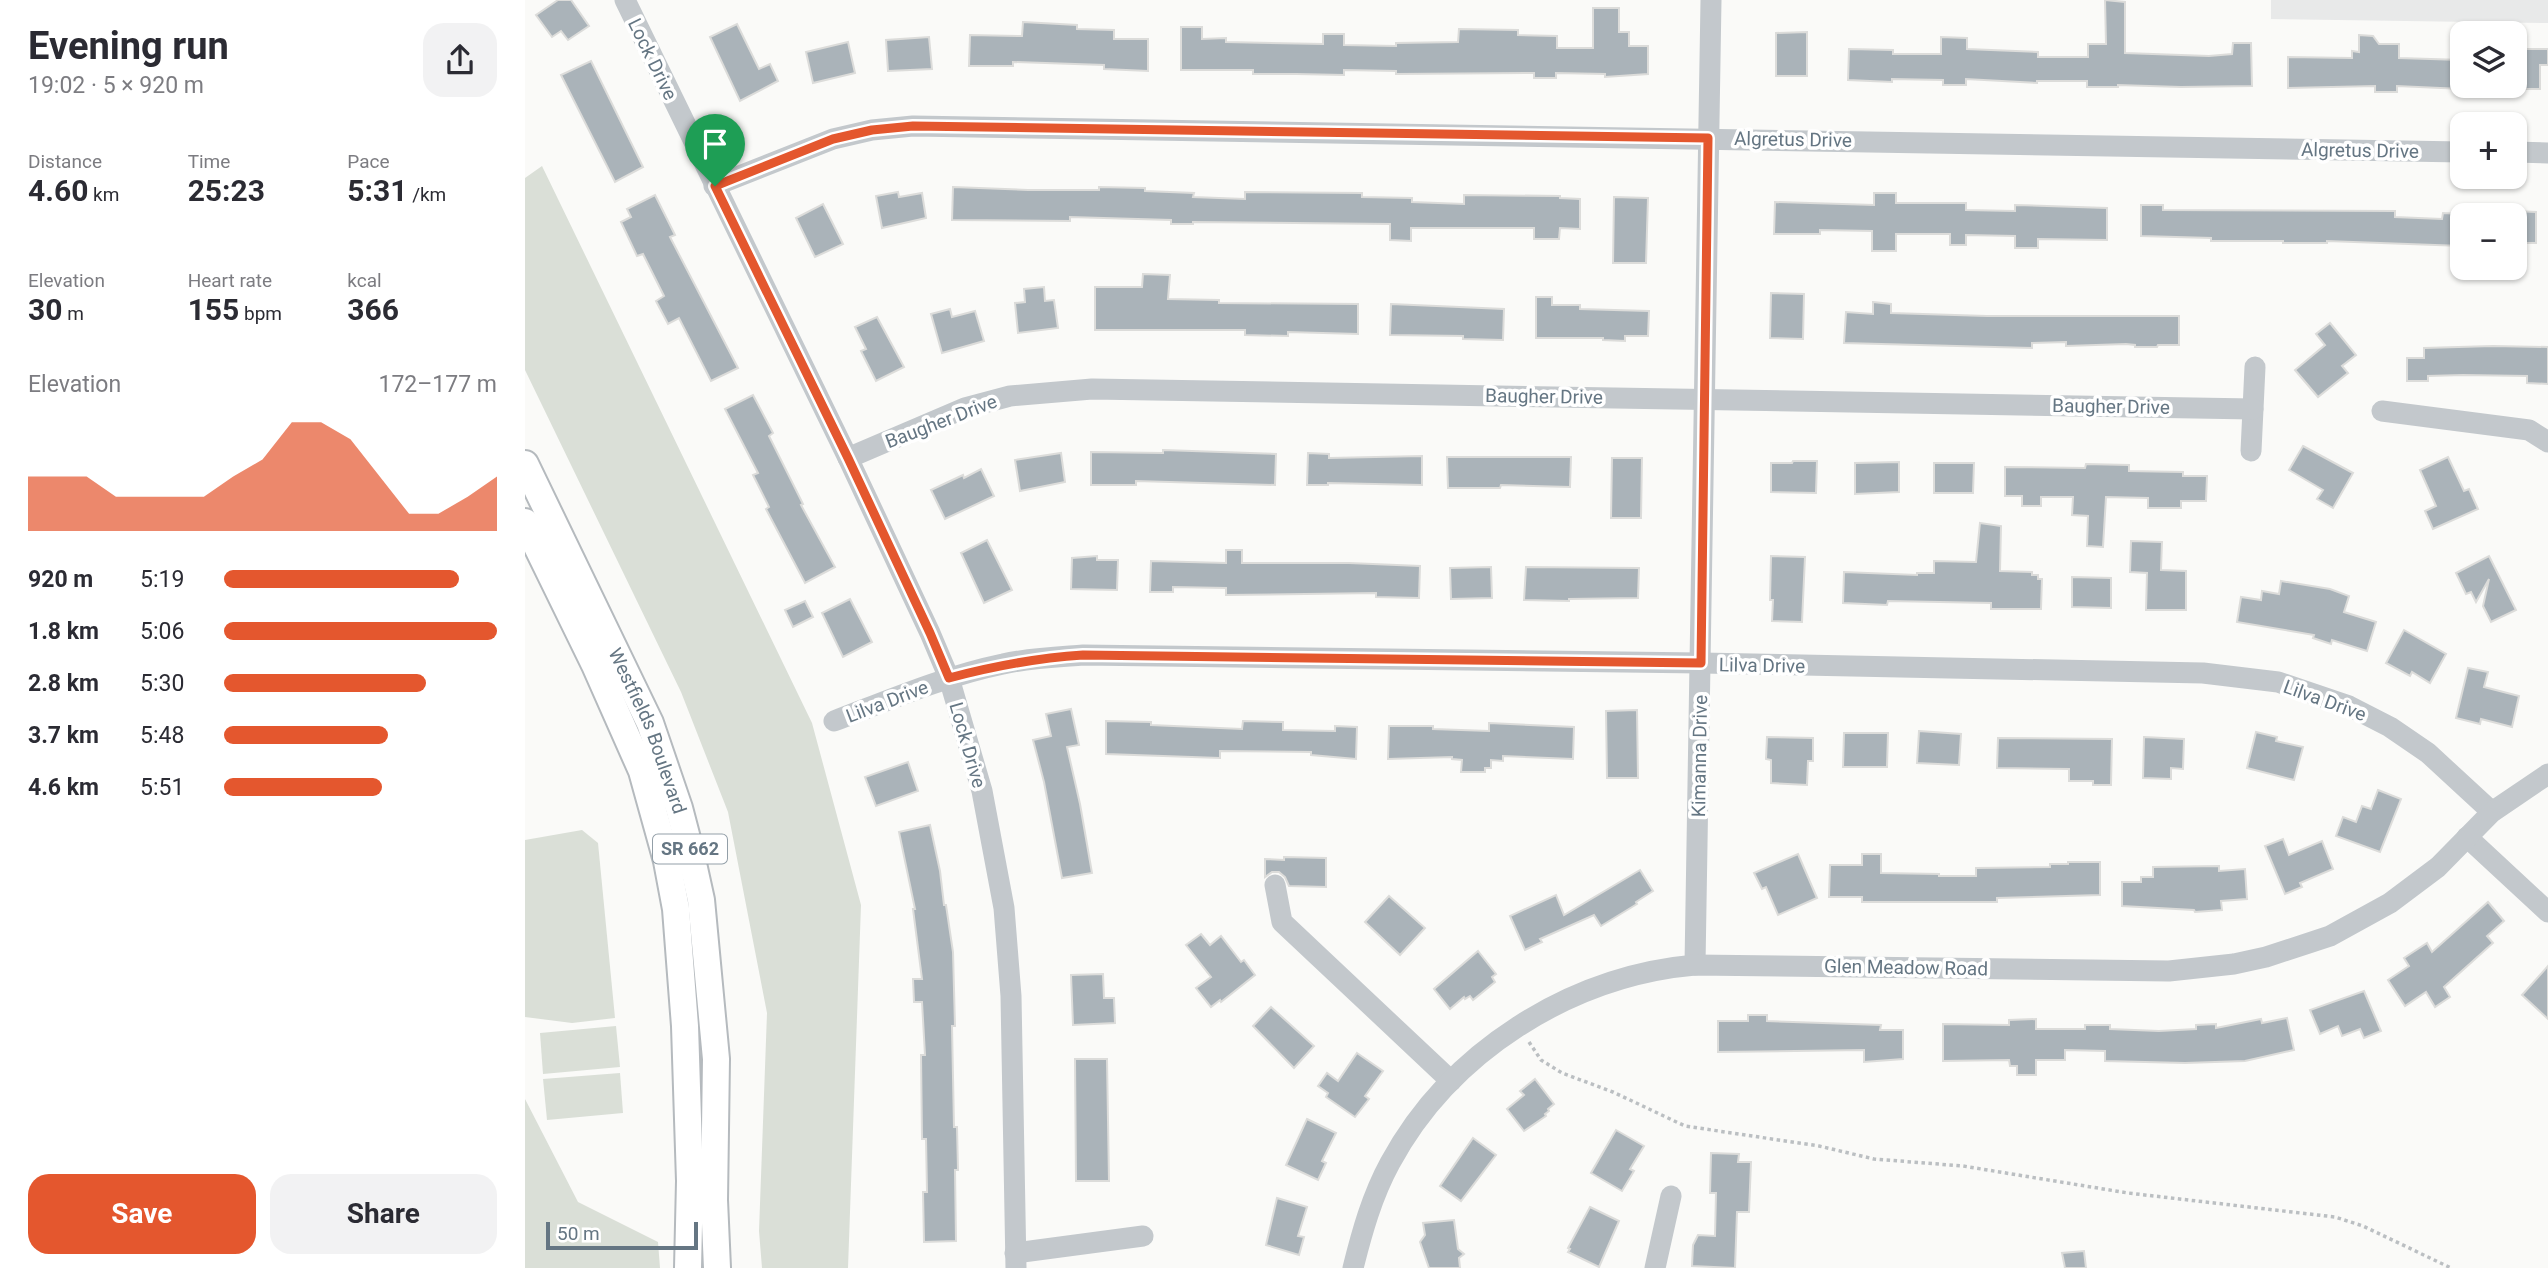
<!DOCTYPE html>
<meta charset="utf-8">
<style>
:root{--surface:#fff;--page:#f2f2f3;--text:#2b2b33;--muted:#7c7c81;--accent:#e4572e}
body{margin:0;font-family:Roboto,sans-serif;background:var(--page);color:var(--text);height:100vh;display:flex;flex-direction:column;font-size:26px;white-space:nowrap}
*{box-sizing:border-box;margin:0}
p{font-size:23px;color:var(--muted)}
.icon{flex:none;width:38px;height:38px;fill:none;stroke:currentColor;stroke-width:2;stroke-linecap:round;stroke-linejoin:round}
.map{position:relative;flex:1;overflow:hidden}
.sheet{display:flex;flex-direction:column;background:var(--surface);width:525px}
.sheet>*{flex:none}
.controls{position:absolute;left:1925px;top:21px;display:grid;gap:14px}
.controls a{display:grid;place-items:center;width:77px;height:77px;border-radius:14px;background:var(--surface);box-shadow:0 2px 5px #0004;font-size:35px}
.scale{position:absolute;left:21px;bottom:18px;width:152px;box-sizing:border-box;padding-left:7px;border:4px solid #657683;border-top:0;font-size:19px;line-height:24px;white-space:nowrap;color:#657683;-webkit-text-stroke:5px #fff;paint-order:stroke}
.pin{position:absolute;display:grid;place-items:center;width:60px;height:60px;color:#fff;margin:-72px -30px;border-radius:50% 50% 50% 0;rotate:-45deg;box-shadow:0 0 7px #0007}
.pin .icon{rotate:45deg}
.round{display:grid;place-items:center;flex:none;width:74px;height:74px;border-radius:21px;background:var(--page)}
.summary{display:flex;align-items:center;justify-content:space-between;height:119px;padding:0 28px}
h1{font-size:38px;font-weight:700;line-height:52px}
.figures{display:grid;grid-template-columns:repeat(3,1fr);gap:10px;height:119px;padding:7px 28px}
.figures div{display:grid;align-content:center}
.figures b{font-size:30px;font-weight:700}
.figures small{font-size:19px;font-weight:400}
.figures p{font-size:19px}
.chart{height:196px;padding:14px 28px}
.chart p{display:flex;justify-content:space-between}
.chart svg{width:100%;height:126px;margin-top:7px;fill:var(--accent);opacity:.7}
.button{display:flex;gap:14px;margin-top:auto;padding:14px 28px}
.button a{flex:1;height:80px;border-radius:21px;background:var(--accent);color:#fff;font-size:28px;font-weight:700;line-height:80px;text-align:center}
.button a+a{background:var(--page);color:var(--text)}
ul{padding:0 28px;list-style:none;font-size:23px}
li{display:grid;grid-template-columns:112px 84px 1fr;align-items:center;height:52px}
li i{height:18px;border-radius:9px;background:var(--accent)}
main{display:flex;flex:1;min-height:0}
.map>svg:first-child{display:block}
.built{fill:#e8e9e9}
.green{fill:#dadfd7}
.building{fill:#aab3b9;stroke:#dcdcda;stroke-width:2}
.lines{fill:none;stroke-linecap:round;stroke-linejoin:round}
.major-casing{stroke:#b5babe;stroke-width:30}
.path{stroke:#bbbfc2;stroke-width:3.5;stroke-dasharray:3.5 3.5;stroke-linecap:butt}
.minor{stroke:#c3c8cc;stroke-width:21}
.major{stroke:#fff;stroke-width:26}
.route-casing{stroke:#fff;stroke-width:14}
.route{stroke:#e4572e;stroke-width:9}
.labels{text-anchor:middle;stroke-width:7;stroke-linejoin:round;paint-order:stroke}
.shield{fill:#fff;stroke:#939fa8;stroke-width:2}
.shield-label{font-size:18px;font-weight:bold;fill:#657683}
.street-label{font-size:19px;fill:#657683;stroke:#fff}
</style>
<main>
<section class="sheet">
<div class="summary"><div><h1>Evening run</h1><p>19:02 · 5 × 920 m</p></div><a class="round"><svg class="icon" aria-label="share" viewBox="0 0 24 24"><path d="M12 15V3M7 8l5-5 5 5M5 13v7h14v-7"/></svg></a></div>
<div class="figures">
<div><p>Distance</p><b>4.60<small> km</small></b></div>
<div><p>Time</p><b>25:23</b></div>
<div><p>Pace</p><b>5:31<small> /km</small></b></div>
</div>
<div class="figures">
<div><p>Elevation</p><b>30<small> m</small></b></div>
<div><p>Heart rate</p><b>155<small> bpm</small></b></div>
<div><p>kcal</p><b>366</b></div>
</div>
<div class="chart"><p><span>Elevation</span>172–177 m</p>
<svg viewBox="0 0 160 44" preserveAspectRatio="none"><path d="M0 44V25L10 25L20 25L30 32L40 32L50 32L60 32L70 25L80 19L90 6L100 6L110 12L120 25L130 38L140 38L150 32L160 25V44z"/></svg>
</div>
<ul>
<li><b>920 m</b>5:19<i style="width:86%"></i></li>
<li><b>1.8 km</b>5:06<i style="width:100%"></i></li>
<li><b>2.8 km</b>5:30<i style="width:74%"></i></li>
<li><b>3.7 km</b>5:48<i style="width:60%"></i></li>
<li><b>4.6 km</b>5:51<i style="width:58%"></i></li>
</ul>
<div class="button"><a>Save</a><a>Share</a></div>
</section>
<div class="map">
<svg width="2023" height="1268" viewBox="0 0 2023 1268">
<rect width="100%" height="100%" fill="#fafaf8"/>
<polygon class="built" points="1746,0 2023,0 2023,23 1746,19"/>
<g class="green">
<polygon points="17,166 287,723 336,905 323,1268 237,1268 234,1231 242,1013 203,812 156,692 0,370 0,178"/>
<polygon points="57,830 73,843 90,1018 47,1023 0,1017 0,840"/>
<polygon points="91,1026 95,1067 18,1074 15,1033"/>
<polygon points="95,1073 98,1113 22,1120 18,1079"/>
<polygon points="0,1099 53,1202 133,1242 135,1268 0,1268"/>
</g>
<g class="building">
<polygon points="33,0 46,0 64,26 43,40 36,31 27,37 11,15"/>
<polygon points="1580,0 1600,2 1600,53 1684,56 1707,54 1708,43 1726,43 1727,86 1656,87 1593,85 1593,87 1562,87 1562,81 1512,81 1512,83 1441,79 1441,85 1418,85 1418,80 1367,79 1367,82 1323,80 1324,49 1368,50 1368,54 1416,54 1416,37 1442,38 1442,49 1513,52 1513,57 1563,57 1563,44 1581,44"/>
<polygon points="1068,8 1094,8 1094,32 1104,32 1104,46 1123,46 1123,74 1080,77 1080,74 1031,73 1031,78 1009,78 1009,73 871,74 871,71 819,70 819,75 771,74 728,74 728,70 656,70 656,27 677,27 677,39 701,38 701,42 798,44 798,34 819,34 819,45 871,46 871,43 933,42 934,29 993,30 993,35 1032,36 1032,48 1068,48"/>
<polygon points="498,22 552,25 552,29 589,30 589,39 623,39 623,71 579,69 579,65 488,62 488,66 444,66 445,35 497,36"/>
<polygon points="212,24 234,69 245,64 253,81 215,101 185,37"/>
<polygon points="1282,32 1282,76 1251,76 1251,33"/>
<polygon points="1834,35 1848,36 1854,44 1874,44 1874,58 1937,60 1937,89 1872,86 1872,92 1850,92 1850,86 1763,88 1763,57 1827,58 1827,51 1834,52"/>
<polygon points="404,37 407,69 363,71 361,40"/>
<polygon points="323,42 330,73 288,83 281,52"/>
<polygon points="2001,49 2023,49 2023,65 2015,65 2015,89 1990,89 1990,59 2001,59"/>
<polygon points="66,61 118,167 90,182 36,75"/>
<polygon points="428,187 503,190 574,190 574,187 620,188 620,191 669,193 668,197 720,199 720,192 837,193 837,197 887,198 887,202 939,204 939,195 1035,196 1035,198 1055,199 1055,229 1035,228 1034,239 1009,239 1009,228 886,228 886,241 865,240 865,224 668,222 668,224 646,224 646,220 545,217 545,221 427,220"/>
<polygon points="373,192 374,197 397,193 401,218 357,228 351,196"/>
<polygon points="1349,193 1371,193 1371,203 1441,203 1441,210 1490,211 1490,205 1582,208 1582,240 1513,239 1513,248 1490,248 1490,236 1441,235 1441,245 1425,245 1425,234 1371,234 1371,251 1347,251 1347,231 1295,230 1295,234 1249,234 1250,202 1349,205"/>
<polygon points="130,195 150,235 145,237 213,368 186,381 154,318 143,324 131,301 139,296 118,254 112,256 96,222 106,217 102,209"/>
<polygon points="1089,197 1123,198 1121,263 1088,263"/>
<polygon points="298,204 318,244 290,257 271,218"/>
<polygon points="1616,205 1638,205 1638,210 1870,211 1870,217 1917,219 1918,213 1937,214 1937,246 1802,241 1802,243 1758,243 1758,241 1686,241 1686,238 1616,236"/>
<polygon points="1990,211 2011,212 2011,243 1990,243"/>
<polygon points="618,274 645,275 643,299 694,300 694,303 833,304 833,334 763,332 763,336 720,335 720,330 570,330 570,287 617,287"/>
<polygon points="519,287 520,301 529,300 533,328 493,333 490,303 500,302 499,289"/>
<polygon points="1246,293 1279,294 1278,339 1245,338"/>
<polygon points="1011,297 1027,297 1027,305 1055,305 1055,309 1124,311 1123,336 1100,336 1100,341 1078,340 1078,338 1011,338"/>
<polygon points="1348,302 1366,304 1366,313 1462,316 1654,316 1654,345 1633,345 1632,347 1610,347 1610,345 1601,344 1541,346 1541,342 1507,343 1507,348 1319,343 1321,312 1348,314"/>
<polygon points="866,304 979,309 978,340 938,339 938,336 865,335"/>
<polygon points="425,309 427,317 450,311 459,341 417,353 406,314"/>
<polygon points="352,317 379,367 351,381 336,351 341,349 330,327"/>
<polygon points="1805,323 1831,355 1817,366 1823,373 1793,397 1770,370 1800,345 1791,334"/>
<polygon points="1968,346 2023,347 2023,384 2002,383 2002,376 1938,375 1903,376 1903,381 1882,381 1882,358 1899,358 1899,348"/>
<polygon points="228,395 248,433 244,436 278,504 276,505 310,567 280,583 241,509 244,507 228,475 233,473 200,409"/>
<polygon points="1778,446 1828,473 1808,508 1792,499 1798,490 1764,470"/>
<polygon points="638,450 751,454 750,485 611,481 611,485 566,485 566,452 638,453"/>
<polygon points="536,453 540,482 495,491 490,460"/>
<polygon points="783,453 804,454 804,458 897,456 897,485 803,483 803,485 782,485"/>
<polygon points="922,457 1046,457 1045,487 976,485 975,488 923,488"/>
<polygon points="1923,457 1939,491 1944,489 1953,509 1908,529 1900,511 1911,506 1895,470"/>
<polygon points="1087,458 1117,458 1116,518 1086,518"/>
<polygon points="1268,461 1292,461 1291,493 1246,492 1246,463 1267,463"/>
<polygon points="1374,462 1374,492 1330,494 1330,463"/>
<polygon points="1409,463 1449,463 1448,493 1409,493"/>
<polygon points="1561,464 1604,465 1604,471 1658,472 1658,476 1682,476 1681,501 1656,501 1656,508 1623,508 1623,498 1581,497 1578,547 1562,546 1563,516 1547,515 1548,497 1516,497 1516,506 1497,506 1497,496 1480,496 1480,467 1560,468"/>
<polygon points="456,469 469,496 420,519 406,490 438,475 439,478"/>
<polygon points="1455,523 1476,526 1475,571 1507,572 1507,575 1513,575 1513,579 1517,579 1516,609 1466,609 1466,603 1363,601 1362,605 1318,603 1319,572 1392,575 1392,573 1409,573 1409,561 1451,562"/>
<polygon points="462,540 487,590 459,603 436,553"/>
<polygon points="1606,541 1637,542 1636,570 1661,571 1661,610 1621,610 1622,573 1605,572"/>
<polygon points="701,550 717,550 717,563 824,563 895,566 894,598 851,597 851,593 701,595 701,588 648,587 648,592 625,592 626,561 701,563"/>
<polygon points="572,556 572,560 593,560 592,590 546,589 547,558"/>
<polygon points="1246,556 1280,557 1277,622 1247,621 1248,600 1245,600"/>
<polygon points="1964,556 1991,610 1966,622 1958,606 1964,579 1951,602 1946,592 1941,594 1931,573"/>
<polygon points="966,567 967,598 926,599 925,568"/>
<polygon points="1001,567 1114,568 1113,598 1044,599 1044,601 999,600"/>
<polygon points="1547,577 1586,578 1586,608 1547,607"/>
<polygon points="1756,581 1805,589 1824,596 1819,612 1851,622 1842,651 1807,640 1806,644 1788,638 1789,635 1712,622 1716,597 1736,600 1737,591 1754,594"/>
<polygon points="325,599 347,642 318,657 297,613"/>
<polygon points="280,601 288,617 268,627 260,610"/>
<polygon points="1879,630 1921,654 1905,683 1887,672 1885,676 1861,663"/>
<polygon points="1943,668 1963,672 1959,687 1994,696 1987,727 1956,719 1955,724 1931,718"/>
<polygon points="546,709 554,745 542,747 555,804 567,873 537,878 519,782 508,740 526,736 521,714"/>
<polygon points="1112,710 1113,778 1082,778 1081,711"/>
<polygon points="581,721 626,722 626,725 717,729 718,721 758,722 758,730 810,731 810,726 832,727 831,759 786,755 786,752 695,751 695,758 581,754"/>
<polygon points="964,723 1049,727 1048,759 978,756 978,761 966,760 966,768 960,768 960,772 936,772 937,760 927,759 927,757 863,759 864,726 908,726 908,729 964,731"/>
<polygon points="1394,731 1436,734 1434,765 1392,763"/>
<polygon points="1731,732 1752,737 1751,741 1778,747 1769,780 1722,768"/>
<polygon points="1319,733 1363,733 1362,767 1318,767"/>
<polygon points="1242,737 1288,738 1288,761 1283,761 1282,785 1246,783 1246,760 1241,759"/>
<polygon points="1619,737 1659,739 1658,769 1646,768 1646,779 1618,778"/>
<polygon points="1473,738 1587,739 1586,785 1568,785 1568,781 1544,781 1544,769 1472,768"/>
<polygon points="383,762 393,791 351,806 340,777"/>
<polygon points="1853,790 1876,799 1855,852 1811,836 1818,817 1831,822 1837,806 1846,809"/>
<polygon points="405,825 415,871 419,905 421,905 428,952 430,1026 427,1026 429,1127 432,1127 433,1170 430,1170 431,1241 399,1242 398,1192 402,1192 401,1139 397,1139 396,1055 400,1055 397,1002 389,1002 388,979 397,979 388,909 390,909 374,832"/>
<polygon points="1758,839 1764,855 1797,841 1808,869 1775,883 1777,887 1760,894 1740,846"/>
<polygon points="1273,854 1292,898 1253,915 1241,887 1237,889 1229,873"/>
<polygon points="1337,854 1356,854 1356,873 1414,874 1414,876 1451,876 1451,868 1525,867 1525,864 1543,864 1543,862 1575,862 1575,895 1472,898 1472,902 1337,902 1337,897 1304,897 1305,865 1337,865"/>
<polygon points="759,857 801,858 801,887 764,886 760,877 754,872 747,872 740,877 740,859 759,860"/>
<polygon points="1694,866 1694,871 1720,869 1722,899 1696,901 1697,910 1670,912 1669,910 1597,906 1597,882 1616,882 1616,877 1628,877 1628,867"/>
<polygon points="1115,870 1128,891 1111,902 1112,904 1076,926 1069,915 1015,939 1017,942 1000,950 985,916 1031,895 1039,915"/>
<polygon points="864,896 900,928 875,955 840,922"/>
<polygon points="1963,902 1979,921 1962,936 1968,943 1919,987 1925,997 1910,1007 1901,992 1880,1006 1863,980 1884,966 1879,958 1902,943 1907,952"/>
<polygon points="676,934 685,945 696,936 716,962 719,960 730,975 696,1002 695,1000 686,1007 671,988 686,977 661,945"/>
<polygon points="953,951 971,974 967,977 970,982 948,1000 945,996 940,999 939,997 925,1009 909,989"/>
<polygon points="2023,966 2023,1019 1997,995"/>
<polygon points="578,974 579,998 589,998 590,1023 548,1025 546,975"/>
<polygon points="1839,991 1856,1031 1839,1038 1835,1029 1817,1036 1813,1026 1795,1034 1785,1010"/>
<polygon points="746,1007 789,1046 769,1068 728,1026"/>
<polygon points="1223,1015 1242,1015 1242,1021 1356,1025 1355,1030 1378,1030 1378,1059 1339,1062 1339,1050 1193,1052 1193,1021 1223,1021"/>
<polygon points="1762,1018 1769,1050 1720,1061 1660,1063 1580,1061 1580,1051 1540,1050 1540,1060 1511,1060 1511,1075 1492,1075 1492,1066 1485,1066 1484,1060 1418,1061 1418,1024 1484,1025 1484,1020 1511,1019 1511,1029 1560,1029 1560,1025 1585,1025 1585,1029 1634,1031 1671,1029 1671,1025 1691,1024 1691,1028 1736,1019 1737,1023"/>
<polygon points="832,1053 858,1071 840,1096 844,1099 830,1117 801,1097 803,1093 793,1086 802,1073 813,1081"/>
<polygon points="550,1059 582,1059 584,1181 551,1181"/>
<polygon points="1010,1079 1029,1104 1023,1109 1024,1111 1020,1114 1021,1116 999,1131 982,1109 999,1095 995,1091"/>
<polygon points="782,1119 811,1133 797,1161 801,1163 793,1180 761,1165"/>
<polygon points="1091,1130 1119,1146 1105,1169 1109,1171 1097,1191 1066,1173"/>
<polygon points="948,1138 971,1155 936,1201 915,1186"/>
<polygon points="1186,1153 1214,1154 1213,1162 1226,1162 1224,1212 1212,1212 1210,1268 1167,1266 1168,1245 1173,1235 1190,1236 1191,1193 1185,1193"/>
<polygon points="752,1198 782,1207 773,1236 779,1237 774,1255 741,1245"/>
<polygon points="1065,1207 1094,1221 1074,1267 1043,1252 1045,1249 1043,1248"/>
<polygon points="929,1220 933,1249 939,1254 934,1258 935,1268 904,1268 895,1242 900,1235 898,1223"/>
<polygon points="1559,1251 1561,1268 1540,1268 1537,1253"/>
</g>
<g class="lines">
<defs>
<g id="major">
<path id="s1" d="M0 464 125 723 154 808 165 850 176 900 191 1059 189 1200 192 1268"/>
<polyline points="0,522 70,665 117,771 142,861 151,909 160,1026 165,1181 163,1268"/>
</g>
</defs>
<use href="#major" class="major-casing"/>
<polyline class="path" points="1004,1042 1016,1060 1037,1073 1088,1092 1160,1126 1294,1146 1349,1159 1438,1166 1603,1193 1810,1217 1838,1226 1926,1268"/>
<g class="minor">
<polyline points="100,0 323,458 405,633 424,678 457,791 479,908 486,996 491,1268"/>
<polyline points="1990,152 2023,153"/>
<polyline points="189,186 308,139 347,130 388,126 1937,152"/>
<polyline points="1857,411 2004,430 2023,442"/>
<polyline points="1726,451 1730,367"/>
<polyline points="323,458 440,408 485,396 567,389 1728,409"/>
<path d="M309 721C364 700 420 676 478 664 504 658 531 657 558 655L1176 663 1678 673 1753 682 1824 706 1865 727 1903 753 1967 812"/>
<polyline points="1942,837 2023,912"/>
<polyline points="750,885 757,922 926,1081"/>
<polyline points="1170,965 1186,0"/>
<polyline points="490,1253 618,1236"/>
<path d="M828 1268C837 1232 847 1196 865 1163 925 1052 1045 976 1170 965L1644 971 1709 964 1741 957 1805 936 1865 903 1913 867 1967 812 2023 774"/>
<polyline points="1130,1268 1146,1196"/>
</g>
<use href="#major" class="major"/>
</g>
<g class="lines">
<defs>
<path id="route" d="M388 126 1183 138 1176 663 558 655C512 658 469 666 424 678L405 633 323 458 190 186 308 139 347 130Z"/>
</defs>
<use href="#route" class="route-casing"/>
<use href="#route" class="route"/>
</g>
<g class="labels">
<rect class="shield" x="128" y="834.5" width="74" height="29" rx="5"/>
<g class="shield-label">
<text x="165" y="855">SR 662</text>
</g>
<g class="street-label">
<text transform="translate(128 59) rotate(64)" y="7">Lock Drive</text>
<text transform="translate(1268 139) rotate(1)" y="7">Algretus Drive</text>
<text transform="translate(1835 150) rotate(1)" y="7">Algretus Drive</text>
<text transform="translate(1019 396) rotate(1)" y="7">Baugher Drive</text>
<text transform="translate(1586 406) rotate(1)" y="7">Baugher Drive</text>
<text transform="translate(416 421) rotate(-21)" y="7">Baugher Drive</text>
<text transform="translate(1237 665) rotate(1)" y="7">Lilva Drive</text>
<text transform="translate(1800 700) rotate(20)" y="7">Lilva Drive</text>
<text transform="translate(362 701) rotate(-21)" y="7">Lilva Drive</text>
<text dy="7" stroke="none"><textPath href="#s1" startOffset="294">Westfields Boulevard</textPath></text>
<text transform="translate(443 745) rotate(74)" y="7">Lock Drive</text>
<text transform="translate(1174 756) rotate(-89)" y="7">Kimanna Drive</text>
<text transform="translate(1381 967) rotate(1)" y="7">Glen Meadow Road</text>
</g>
</g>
</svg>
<div class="controls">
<a><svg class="icon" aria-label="layers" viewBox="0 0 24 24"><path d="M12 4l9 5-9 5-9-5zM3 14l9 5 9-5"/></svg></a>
<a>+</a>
<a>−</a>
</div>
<div class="scale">50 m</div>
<div class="pin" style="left:190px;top:186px;background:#1e9e55"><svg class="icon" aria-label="arrive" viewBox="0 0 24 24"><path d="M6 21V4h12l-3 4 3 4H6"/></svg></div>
</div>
</main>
